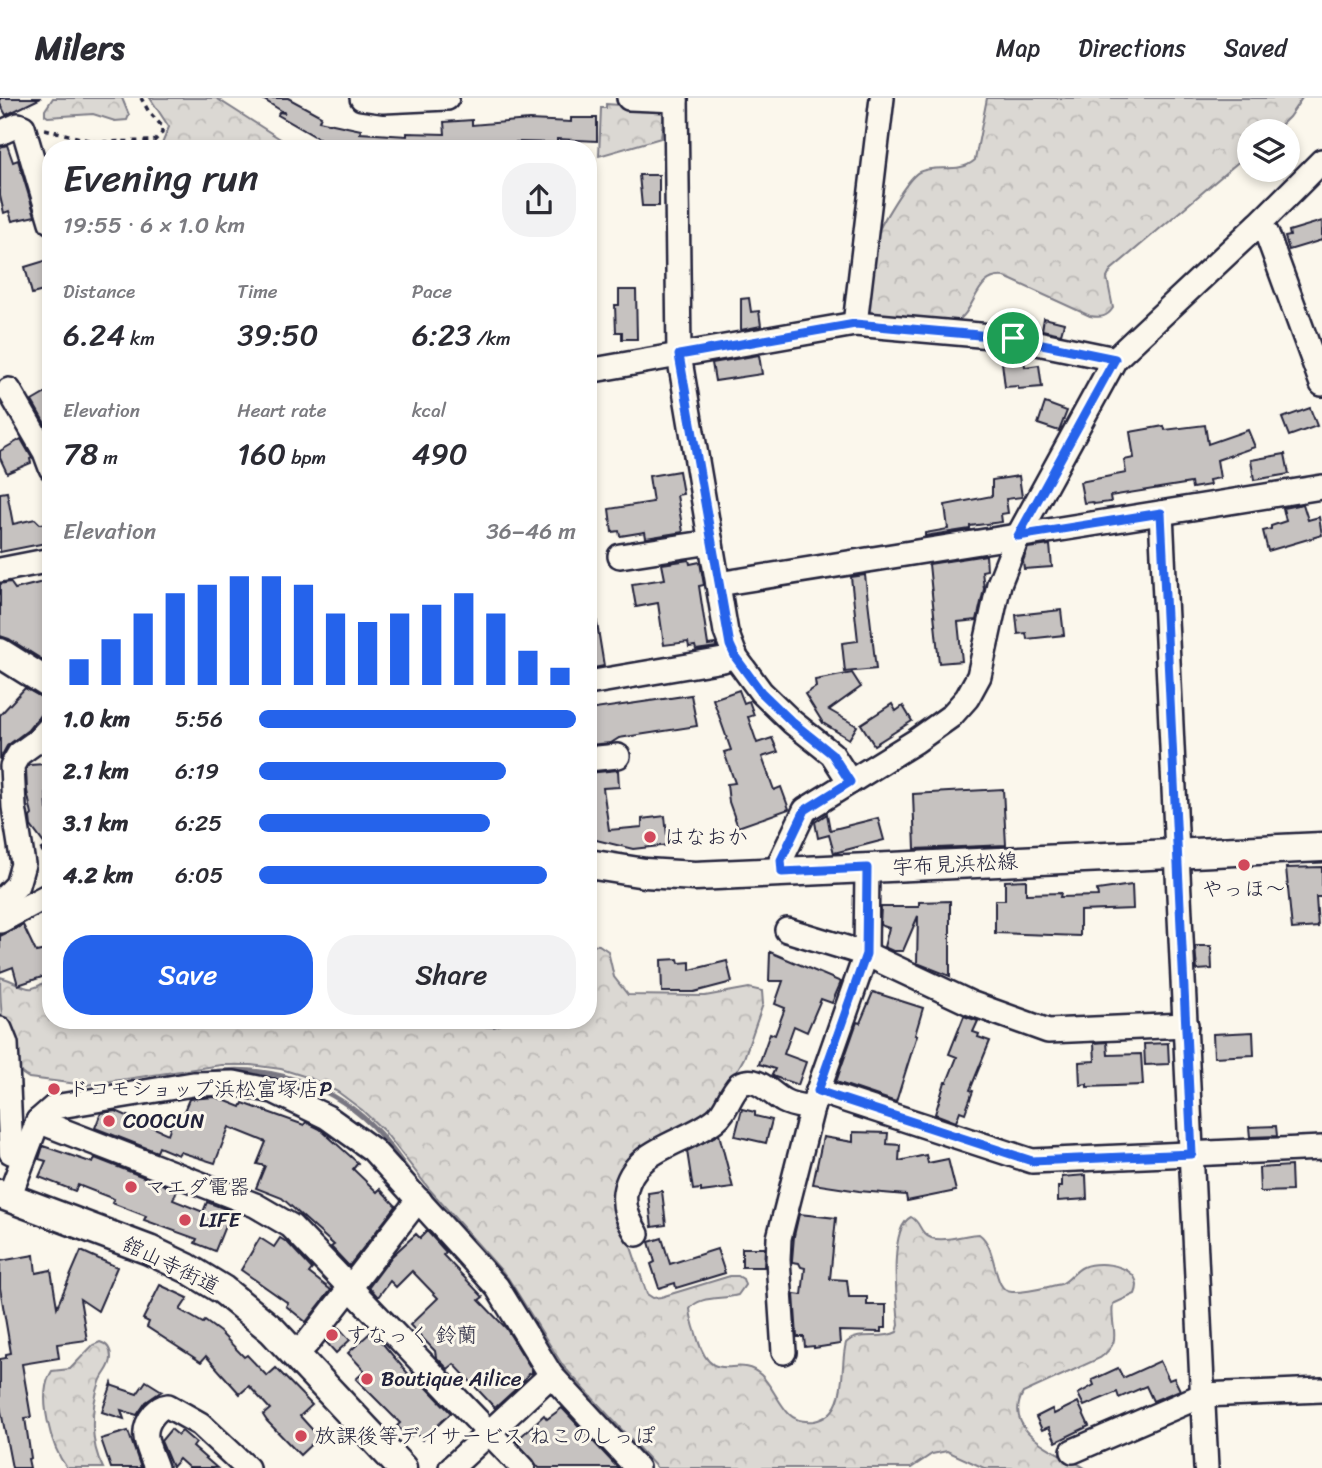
<!DOCTYPE html>
<meta charset="utf-8">
<style>
:root{--surface:#fff;--page:#f2f2f3;--text:#2b2b33;--muted:#7c7c81;--line:#e1e1e2;--accent:#2563eb}
body{margin:0;font-family:Sriracha,"Klee One",sans-serif;background:var(--page);color:var(--text);height:100vh;display:flex;flex-direction:column;font-size:26px;white-space:nowrap}
*{box-sizing:border-box;margin:0}
p{font-size:23px;color:var(--muted)}
.icon{flex:none;width:38px;height:38px;fill:none;stroke:currentColor;stroke-width:2;stroke-linecap:round;stroke-linejoin:round}
.map{position:relative;flex:1;overflow:hidden}
.side{position:absolute;left:42px;top:42px;width:555px;height:889px;display:flex;flex-direction:column;background:var(--surface);border-radius:28px;box-shadow:0 4px 10px #0003}
.side>*{flex:none}
.controls{position:absolute;left:1237px;top:21px;display:grid;gap:14px}
.controls a{display:grid;place-items:center;width:63px;height:63px;border-radius:50%;background:var(--surface);box-shadow:0 4px 10px #0003;font-size:35px}
.pin{position:absolute;display:grid;place-items:center;width:60px;height:60px;color:#fff;margin:-30px;border:4px solid #fff;border-radius:50%;box-shadow:0 2px 7px #0007}
.round{display:grid;place-items:center;flex:none;width:74px;height:74px;border-radius:28px;background:var(--page)}
.head{display:flex;align-items:center;justify-content:space-between;height:119px;padding:0 21px}
h1{font-size:38px;font-weight:600;line-height:52px}
.stats{display:grid;grid-template-columns:repeat(3,1fr);gap:10px;height:119px;padding:7px 21px}
.stats div{display:grid;align-content:center}
.stats b{font-size:30px;font-weight:600}
.stats small{font-size:19px;font-weight:400}
.stats p{font-size:19px}
.chart{height:196px;padding:14px 21px}
.chart p{display:flex;justify-content:space-between}
.chart svg{width:100%;height:126px;margin-top:7px;stroke:var(--accent);stroke-width:6}
.action{display:flex;gap:14px;margin-top:auto;padding:14px 21px}
.action a{flex:1;height:80px;border-radius:28px;background:var(--accent);color:#fff;font-size:28px;font-weight:600;line-height:80px;text-align:center}
.action a+a{background:var(--page);color:var(--text)}
ul{padding:0 21px;list-style:none;font-size:23px}
li{display:grid;grid-template-columns:112px 84px 1fr;align-items:center;height:52px}
li i{height:18px;border-radius:9px;background:var(--accent)}
header{display:flex;align-items:center;gap:42px;box-sizing:border-box;height:98px;padding:0 35px;background:var(--surface);border-bottom:2px solid var(--line)}
header strong{font-size:33px}
nav{display:flex;gap:38px;margin-inline-start:auto;font-size:24px}
.map>svg:first-child{display:block}
.forest{fill:url(#forest-crowns);stroke:#7e7d87;stroke-width:2}
.lines{fill:none;stroke-linecap:round;stroke-linejoin:round}
.stream{stroke:#787681;stroke-width:5}
.building{fill:#c6c2c0;stroke:#22223b;stroke-width:2}
.minor-casing{stroke:#22223b;stroke-width:28}
.major-casing{stroke:#22223b;stroke-width:33}
.path{stroke:#22223b;stroke-width:3.5;stroke-dasharray:5 5;stroke-linecap:butt}
.minor{stroke:#fbf7ec;stroke-width:23}
.major{stroke:#fbf7ec;stroke-width:28}
.route-casing{stroke:#fff;stroke-width:14}
.route{stroke:#2563eb;stroke-width:9}
.poi-dot{fill:#d1495b;stroke:#fbf7ec;stroke-width:2.5}
.labels{text-anchor:middle;stroke-width:6;stroke-linejoin:round;paint-order:stroke}
.poi-label{font-size:21px;fill:#22223b;stroke:#fbf7ec;text-anchor:start}
.street-label{font-size:21px;fill:#22223b;stroke:#fbf7ec}
</style>
<header>
<strong>Milers</strong>
<nav><a>Map</a><a>Directions</a><a>Saved</a></nav>
</header>
<div class="map">
<svg width="1322" height="1370" viewBox="0 0 1322 1370">
<defs>
<pattern id="forest-crowns" width="20" height="18" patternUnits="userSpaceOnUse" patternTransform="scale(1.75)"><rect width="20" height="18" fill="#dbd8d3"/><path d="M2 6a3 3 0 1 1 6 0M12 15a3 3 0 1 1 6 0" fill="none" stroke="#bcb9b6"/></pattern>
</defs>
<rect width="100%" height="100%" fill="#fbf7ec"/>
<filter id="ink" filterUnits="userSpaceOnUse"><feTurbulence type="fractalNoise" baseFrequency=".0143" numOctaves="2"/><feDisplacementMap in="SourceGraphic" scale="14" xChannelSelector="R" yChannelSelector="G"/><feConvolveMatrix kernelMatrix="1 2 1 2 8 2 1 2 1" color-interpolation-filters="sRGB"/></filter>
<g filter="url(#ink)">
<g class="forest">
<polygon points="53,0 122,0 129,17 127,22 115,23 93,16 48,19 45,17 45,12"/>
<polygon points="150,0 216,0 296,51 156,51 162,46 169,29"/>
<path d="M987 0H1302L1289 19 1275 33H1250L1249 55 1111 172 1107 180 1113 210C1107 219 1101 220 1090 218L1005 179C974 175 977 214 954 225L871 217 866 211C869 189 869 163 875 141 879 129 908 79 919 74 937 65 958 77 975 62Z"/>
<polygon points="606,6 660,10 664,14 661,40 599,58 601,10 606,10"/>
<path d="M588 846 599 847 608 853 614 879 628 897 705 898 749 890 762 893 763 906 744 960 716 1010 633 1061 629 1143 647 1196 653 1200 661 1199 730 1178H738L743 1181 745 1187 738 1197C723 1202 699 1197 690 1211 691 1222 695 1232 698 1242 713 1291 737 1254 761 1277 772 1288 778 1304 789 1316 795 1322 805 1324 814 1323 850 1316 839 1270 846 1245 860 1232 880 1243 897 1234L899 1227C897 1204 888 1130 911 1119 920 1124 918 1129 925 1136 936 1148 965 1136 979 1136 999 1150 991 1193 1012 1194 1027 1195 1046 1189 1061 1186 1070 1182 1074 1173 1083 1169 1101 1161 1147 1169 1135 1196L1113 1206C1109 1231 1125 1242 1100 1260L1023 1295C1001 1335 1059 1354 1085 1370H984L947 1353 932 1356 911 1370H657L563 1268 508 1180 430 1092 384 1033 362 1012 338 994 310 980 281 971 251 967H221L86 987 29 980C2 968 0 906 0 879 26 885 25 901 51 879V922H471L480 928 494 929 512 922H588Z"/>
<path d="M100 1244C108 1246 111 1251 111 1260 111 1270 103 1275 100 1284 90 1310 90 1346 103 1370H67C51 1349 36 1297 52 1273L70 1271 93 1247Z"/>
</g>
<g class="lines">
<path class="stream" d="M202 975C268 964 335 986 380 1036 393 1051 404 1068 416 1083"/>
</g>
<g class="building">
<polygon points="0,0 41,0 6,17 0,6"/>
<polygon points="261,0 288,0 321,18 319,23 361,32 360,35 407,38 407,35 445,36 444,24 472,22 472,27 529,22 571,24 571,20 597,20 597,43 557,41 557,45 516,44 516,47 443,51 350,51 330,47 278,17 279,14 285,15"/>
<polygon points="7,47 13,64 18,62 35,118 12,123 9,113 4,115 0,98 0,49"/>
<polygon points="639,77 659,77 659,108 642,108"/>
<polygon points="1322,123 1322,142 1289,152 1285,139 1290,138 1289,133"/>
<polygon points="51,161 51,191 32,196 25,169"/>
<polygon points="619,192 636,192 637,241 622,241 622,234 616,234 615,207 619,207"/>
<polygon points="749,200 751,214 759,213 761,228 741,232 741,201"/>
<polygon points="1044,220 1064,225 1061,236 1042,232"/>
<polygon points="759,257 762,276 715,283 712,265"/>
<polygon points="1024,261 1025,269 1039,267 1042,289 1018,291 1018,288 1005,289 1002,264"/>
<polygon points="51,292 51,336 32,303"/>
<polygon points="1045,305 1067,313 1059,333 1038,326"/>
<polygon points="1310,310 1317,328 1289,338 1282,320"/>
<polygon points="1205,327 1208,346 1248,332 1255,349 1217,362 1220,380 1209,382 1210,387 1192,390 1191,385 1110,398 1111,404 1094,406 1093,404 1084,405 1080,384 1126,375 1124,362 1134,360 1130,334 1164,328 1165,332"/>
<polygon points="21,341 32,360 30,361 31,365 7,375 0,360 0,353"/>
<polygon points="1285,356 1289,376 1254,382 1251,362"/>
<polygon points="679,373 683,396 677,397 683,434 646,440 645,434 620,438 619,433 612,434 609,411 653,404 649,378"/>
<polygon points="1019,378 1022,399 1006,401 1008,415 1001,416 1002,424 970,428 970,431 925,438 925,435 948,431 945,407 992,398 992,382"/>
<polygon points="7,394 13,426 35,421 40,426 48,425 51,444 0,454 0,395"/>
<polygon points="1303,406 1308,422 1319,419 1322,437 1268,453 1263,433 1271,431 1271,428 1286,423 1283,410"/>
<polygon points="1050,447 1052,469 1024,471 1023,463 1028,450"/>
<polygon points="986,457 987,472 982,473 984,491 977,522 958,524 962,563 939,565 929,466"/>
<polygon points="689,462 690,466 700,464 704,487 699,488 708,547 715,546 717,549 696,552 695,548 689,549 688,544 664,547 658,505 636,509 632,486 665,481 662,466"/>
<polygon points="865,477 876,571 845,574 842,545 858,543 851,479"/>
<polygon points="51,482 51,510 46,511 51,538 51,567 9,541 0,538 0,486 10,484 15,491"/>
<polygon points="1061,512 1064,537 1027,541 1026,535 1018,536 1016,517"/>
<polygon points="595,513 604,568 589,571 588,514"/>
<polygon points="852,575 861,589 829,612 857,628 849,641 823,625 805,596 816,589 815,582"/>
<polygon points="25,590 51,604 28,632 7,648 0,661 0,617"/>
<polygon points="739,592 744,605 749,603 754,617 748,619 757,645 772,640 778,654 762,659 774,692 781,689 789,711 738,729 729,704 727,686 735,685 724,654 731,652 713,601"/>
<polygon points="691,597 697,628 619,640 611,645 588,647 588,612"/>
<polygon points="892,606 896,613 903,608 912,623 874,647 861,626"/>
<polygon points="45,666 47,711 51,710 51,755 31,728 30,719 32,717 27,693 26,671 29,667"/>
<polygon points="618,672 619,689 603,690 609,732 642,729 642,721 665,718 668,747 633,751 588,740 588,675"/>
<polygon points="1003,691 1006,747 915,751 913,696"/>
<polygon points="827,716 830,732 878,720 884,742 834,755 829,737 818,740 815,724"/>
<polygon points="1322,769 1322,799 1316,799 1318,829 1292,831 1286,770"/>
<polygon points="1026,782 1026,796 1061,795 1060,799 1098,798 1097,792 1132,787 1133,811 1080,813 1080,838 995,835 995,802 1005,802 1005,783"/>
<polygon points="950,803 950,878 917,865 918,818 903,853 893,853 884,849 889,830 880,827 881,809 919,809 919,804"/>
<polygon points="23,827 36,854 46,852 51,876 18,887 13,869 0,874 0,838"/>
<polygon points="1195,848 1211,848 1212,871 1197,872"/>
<polygon points="770,854 841,884 832,905 821,901 807,934 794,928 784,956 806,964 798,987 775,979 772,977 775,971 759,966 770,935 775,937 785,910 775,906 783,883 769,883"/>
<polygon points="678,861 679,865 690,864 690,872 727,863 732,884 694,894 662,894 661,862"/>
<polygon points="873,894 923,910 915,937 917,937 896,1004 836,984 857,924 860,925"/>
<polygon points="964,918 978,923 973,934 979,936 978,939 990,943 970,992 973,993 965,1015 960,1013 956,1024 935,1016 945,984 947,984 957,959 949,956"/>
<polygon points="1253,934 1254,957 1214,959 1213,936"/>
<polygon points="1107,944 1108,957 1141,956 1143,987 1087,989 1087,986 1080,987 1079,964 1095,963 1094,945"/>
<polygon points="1168,945 1169,966 1145,967 1144,946"/>
<polygon points="216,999 241,1009 243,1005 304,1027 306,1024 320,1031 358,1065 353,1071 377,1094 380,1091 396,1108 349,1168 331,1149 334,1147 282,1100 256,1090 265,1068 257,1066 266,1044 229,1029 215,1065 180,1054 178,1057 159,1049 157,1054 95,1030 101,1015 116,1013 168,1036 173,1022 179,1025 189,1001"/>
<polygon points="742,1011 755,1014 755,1018 772,1022 766,1045 735,1038"/>
<polygon points="1276,1028 1277,1038 1250,1039 1249,1029"/>
<polygon points="853,1034 888,1035 887,1046 900,1047 899,1063 926,1057 928,1065 948,1061 956,1093 907,1103 906,1097 859,1093 813,1086 823,1039 853,1044"/>
<polygon points="719,1036 733,1090 701,1094 701,1091 693,1092 687,1053"/>
<polygon points="43,1048 93,1065 95,1060 177,1092 173,1102 203,1114 207,1104 231,1113 215,1153 195,1145 197,1141 144,1122 146,1118 112,1105 114,1101 78,1087 75,1093 39,1079 46,1063 39,1061"/>
<polygon points="1291,1068 1292,1093 1260,1094 1259,1070"/>
<polygon points="1086,1077 1087,1101 1058,1103 1058,1089 1062,1089 1062,1079"/>
<polygon points="662,1093 666,1127 652,1129 648,1095"/>
<polygon points="799,1116 836,1120 830,1181 847,1182 849,1199 867,1199 867,1207 886,1207 886,1230 881,1230 881,1234 839,1233 840,1246 814,1250 814,1248 805,1249 804,1239 797,1239 794,1196 802,1197 805,1170 801,1169 799,1165 792,1164 792,1162 794,1138"/>
<polygon points="427,1133 446,1154 443,1157 483,1199 479,1202 506,1230 532,1272 532,1275 528,1276 524,1283 513,1284 518,1289 495,1310 454,1266 448,1271 436,1259 435,1253 410,1227 438,1200 412,1173 396,1189 390,1183 378,1199 369,1189 392,1158 416,1136 420,1140"/>
<polygon points="260,1140 274,1149 280,1140 288,1145 312,1171 309,1175 331,1192 306,1224 286,1208 288,1205 241,1172"/>
<polygon points="662,1140 670,1166 717,1151 725,1175 676,1190 675,1185 659,1190 651,1166 655,1164 649,1144"/>
<polygon points="742,1150 765,1150 764,1169 742,1169"/>
<polygon points="81,1153 117,1169 98,1213 80,1201 87,1242 57,1246 59,1260 22,1266 31,1319 25,1320 31,1360 28,1361 30,1370 12,1370 0,1308 0,1261 6,1260 6,1256 11,1255 0,1190 0,1163 34,1157 36,1175 51,1172 57,1209"/>
<polygon points="160,1187 188,1200 180,1212 203,1225 205,1223 220,1234 244,1259 247,1257 267,1278 276,1270 312,1307 300,1318 319,1339 300,1357 267,1323 263,1317 270,1311 249,1288 240,1296 206,1258 201,1264 147,1229 149,1224 143,1221"/>
<polygon points="338,1229 350,1242 336,1255 326,1244"/>
<polygon points="372,1233 410,1278 413,1275 451,1315 422,1342 415,1334 409,1340 397,1328 400,1325 356,1281 365,1273 348,1255"/>
<polygon points="1160,1263 1169,1282 1174,1280 1180,1292 1153,1303 1146,1288 1119,1300 1117,1294 1084,1308 1078,1296 1094,1287 1092,1282 1118,1270 1123,1280"/>
<polygon points="146,1283 162,1293 146,1304 137,1317 121,1312 124,1321 102,1314 112,1285 113,1288 137,1296"/>
<polygon points="1078,1304 1089,1328 1056,1344 1049,1329 1042,1332 1036,1319 1052,1311 1054,1316"/>
<polygon points="562,1310 618,1370 539,1370 516,1343 544,1317 547,1321"/>
<polygon points="171,1331 178,1337 182,1333 196,1345 193,1349 217,1370 189,1370 179,1361 172,1369 161,1343"/>
<polygon points="128,1333 141,1370 111,1370 101,1341"/>
</g>
<g class="lines">
<defs>
<g id="minor">
<polyline points="362,0 383,3 447,0"/>
<polyline points="629,0 676,2"/>
<polyline points="676,0 679,257 726,534 736,560 761,594 792,624 832,656 850,684"/>
<polyline points="0,35 18,27 23,29 51,124"/>
<polyline points="1258,127 1267,136 1322,286"/>
<polyline points="855,226 882,0"/>
<polyline points="588,273 855,226 1013,240 1115,261"/>
<polyline points="9,292 45,354 51,370"/>
<polyline points="1161,415 1206,1370"/>
<polyline points="620,458 711,444"/>
<polyline points="0,472 51,462"/>
<polyline points="718,486 1322,389"/>
<polyline points="588,585 723,562 735,557"/>
<polyline points="588,661 618,658"/>
<polyline points="782,774 781,762 805,712 916,643 951,618 967,600 979,578 999,486 1018,438 1115,261 1262,123 1322,63"/>
<polyline points="0,804 17,787 23,766 14,709 12,668 19,656 37,643 51,628"/>
<polyline points="0,823 51,796"/>
<polyline points="787,832 866,856 970,905 1048,933 1186,927"/>
<polyline points="0,931 6,946 11,1054 24,1059"/>
<polyline points="818,993 1032,1063 1322,1050"/>
<polyline points="38,1023 255,1107 291,1128 523,1370"/>
<polyline points="9,1099 38,1023 54,1009 193,986 234,985 273,993 327,1019 373,1052 497,1189 551,1277 637,1370"/>
<path d="M637 1136C629 1123 623 1111 625 1095 632 1050 685 1046 715 1022 727 1013 729 997 740 986 758 977 769 995 784 1003 793 1008 803 1008 812 1010"/>
<polyline points="784,1254 778,1162 779,1140 812,1010 866,856 867,770"/>
<polyline points="295,1257 308,1244 411,1111 420,1103"/>
<polyline points="1073,1353 1203,1297 1322,1292"/>
<path d="M156 1370C149 1349 138 1335 154 1316 159 1311 161 1309 168 1308L200 1326 247 1370"/>
<polyline points="451,1370 551,1277"/>
</g>
<g id="major">
<polyline points="0,555 51,587"/>
<polyline points="588,766 645,775 695,778 1322,749"/>
<polyline points="0,1096 149,1152 187,1170 223,1192 272,1232 402,1370"/>
</g>
</defs>
<use href="#minor" class="minor-casing"/>
<use href="#major" class="major-casing"/>
<g class="path">
<polyline points="45,31 96,44 154,43 162,35 162,28 149,14 141,0"/>
<polyline points="41,750 51,767"/>
</g>
<use href="#minor" class="minor"/>
<use href="#major" class="major"/>
</g>
</g>
<g class="lines" filter="url(#ink)">
<defs>
<polygon id="route" points="855,226 1013,240 1115,261 1018,438 1161,415 1192,1056 1032,1063 818,993 866,856 867,770 782,774 781,762 805,712 850,684 832,656 792,624 761,594 736,560 730,547 679,257"/>
</defs>
<use href="#route" class="route-casing"/>
<use href="#route" class="route"/>
</g>
<g class="poi-dot">
<circle cx="650" cy="739" r="7"/>
<circle cx="1244" cy="767" r="7"/>
<circle cx="54" cy="991" r="7"/>
<circle cx="109" cy="1023" r="7"/>
<circle cx="131" cy="1089" r="7"/>
<circle cx="185" cy="1122" r="7"/>
<circle cx="332" cy="1237" r="7"/>
<circle cx="367" cy="1281" r="7"/>
<circle cx="301" cy="1338" r="7"/>
</g>
<g class="labels">
<g class="poi-label">
<text x="664" y="746">はなおか</text>
<text x="1244" y="798" text-anchor="middle">やっほ～</text>
<text x="68" y="998">ドコモショップ浜松富塚店P</text>
<text x="123" y="1030">COOCUN</text>
<text x="145" y="1096">マエダ電器</text>
<text x="199" y="1129">LIFE</text>
<text x="346" y="1244">すなっく 鈴蘭</text>
<text x="381" y="1288">Boutique Ailice</text>
<text x="315" y="1345">放課後等デイサービス ねこのしっぽ</text>
</g>
<g class="street-label">
<text transform="translate(955 766) rotate(-3)" y="7">宇布見浜松線</text>
<text transform="translate(171 1167) rotate(26)" y="7">舘山寺街道</text>
</g>
</g>
</svg>
<div class="controls">
<a><svg class="icon" aria-label="layers" viewBox="0 0 24 24"><path d="M12 4l9 5-9 5-9-5zM3 14l9 5 9-5"/></svg></a>
</div>
<div class="pin" style="left:1013px;top:240px;background:#1e9e55"><svg class="icon" aria-label="arrive" viewBox="0 0 24 24"><path d="M6 21V4h12l-3 4 3 4H6"/></svg></div>
<section class="side">
<div class="head"><div><h1>Evening run</h1><p>19:55 · 6 × 1.0 km</p></div><a class="round"><svg class="icon" aria-label="share" viewBox="0 0 24 24"><path d="M12 15V3M7 8l5-5 5 5M5 13v7h14v-7"/></svg></a></div>
<div class="stats">
<div><p>Distance</p><b>6.24<small> km</small></b></div>
<div><p>Time</p><b>39:50</b></div>
<div><p>Pace</p><b>6:23<small> /km</small></b></div>
</div>
<div class="stats">
<div><p>Elevation</p><b>78<small> m</small></b></div>
<div><p>Heart rate</p><b>160<small> bpm</small></b></div>
<div><p>kcal</p><b>490</b></div>
</div>
<div class="chart"><p><span>Elevation</span>36–46 m</p>
<svg viewBox="0 0 160 44" preserveAspectRatio="none"><path d="M5 44V35M15 44V28M25 44V19M35 44V12M45 44V9M55 44V6M65 44V6M75 44V9M85 44V19M95 44V22M105 44V19M115 44V16M125 44V12M135 44V19M145 44V32M155 44V38"/></svg>
</div>
<ul>
<li><b>1.0 km</b>5:56<i style="width:100%"></i></li>
<li><b>2.1 km</b>6:19<i style="width:78%"></i></li>
<li><b>3.1 km</b>6:25<i style="width:73%"></i></li>
<li><b>4.2 km</b>6:05<i style="width:91%"></i></li>
</ul>
<div class="action"><a>Save</a><a>Share</a></div>
</section>
</div>
